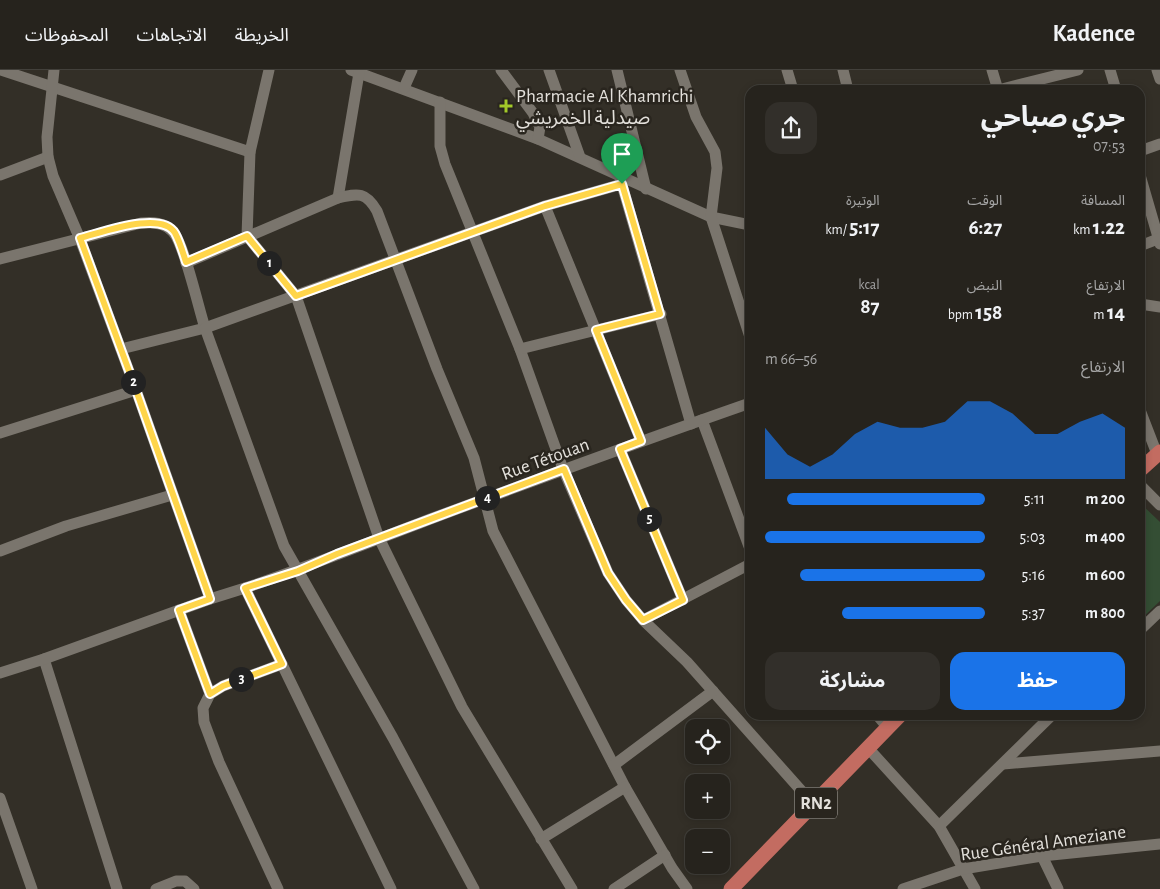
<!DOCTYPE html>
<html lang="ar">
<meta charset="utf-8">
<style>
:root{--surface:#26231d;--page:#322f2a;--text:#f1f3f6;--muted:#a4a4a4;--line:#42403b;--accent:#1a73e8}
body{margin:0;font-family:"Alegreya Sans","Noto Sans Arabic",sans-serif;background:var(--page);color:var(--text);direction:rtl;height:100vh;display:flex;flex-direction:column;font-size:19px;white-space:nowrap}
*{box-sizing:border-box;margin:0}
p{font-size:16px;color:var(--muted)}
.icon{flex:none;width:28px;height:28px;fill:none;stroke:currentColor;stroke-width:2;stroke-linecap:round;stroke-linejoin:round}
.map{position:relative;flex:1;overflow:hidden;direction:ltr}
.sheet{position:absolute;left:745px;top:15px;width:400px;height:635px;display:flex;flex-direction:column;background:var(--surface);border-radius:15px;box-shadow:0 2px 8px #0003,0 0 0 1px var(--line);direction:rtl}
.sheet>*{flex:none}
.fabs{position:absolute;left:685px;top:649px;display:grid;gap:10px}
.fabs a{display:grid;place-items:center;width:45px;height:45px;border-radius:10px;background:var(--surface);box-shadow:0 2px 8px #0003,0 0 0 1px var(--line);font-size:25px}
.pin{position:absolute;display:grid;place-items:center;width:42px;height:42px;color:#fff;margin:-51px -21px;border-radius:50% 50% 50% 0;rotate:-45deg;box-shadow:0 0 5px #0007}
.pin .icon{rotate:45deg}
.km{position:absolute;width:25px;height:25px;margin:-12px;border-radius:50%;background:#222;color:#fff;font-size:14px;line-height:25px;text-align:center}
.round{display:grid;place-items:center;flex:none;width:52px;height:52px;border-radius:15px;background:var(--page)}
.headline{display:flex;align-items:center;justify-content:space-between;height:85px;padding:0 20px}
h1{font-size:28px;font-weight:700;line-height:38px}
.stats{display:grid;grid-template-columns:repeat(3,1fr);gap:8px;height:85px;padding:5px 20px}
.stats div{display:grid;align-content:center}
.stats b{font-size:21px;font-weight:700}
.stats small{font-size:14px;font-weight:400}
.stats p{font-size:14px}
.chart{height:140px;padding:10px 20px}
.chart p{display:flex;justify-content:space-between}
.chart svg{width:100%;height:90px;margin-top:5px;fill:var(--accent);opacity:.7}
.button{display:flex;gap:10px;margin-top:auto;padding:10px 20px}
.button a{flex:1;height:58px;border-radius:15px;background:var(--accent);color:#fff;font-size:20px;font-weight:700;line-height:58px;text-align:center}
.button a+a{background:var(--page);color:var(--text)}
ul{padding:0 20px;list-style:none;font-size:16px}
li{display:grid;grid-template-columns:80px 60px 1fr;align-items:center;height:38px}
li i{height:12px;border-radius:6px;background:var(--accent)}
header{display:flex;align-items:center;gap:30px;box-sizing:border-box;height:70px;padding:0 25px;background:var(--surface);border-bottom:1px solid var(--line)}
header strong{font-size:24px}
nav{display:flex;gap:28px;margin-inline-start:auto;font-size:18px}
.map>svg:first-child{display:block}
.green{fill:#344e34}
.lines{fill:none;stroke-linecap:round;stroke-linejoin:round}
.street{stroke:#7a756d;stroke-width:11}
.primary{stroke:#c36c61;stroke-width:15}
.route-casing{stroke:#fff;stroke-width:10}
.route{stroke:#ffd54a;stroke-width:6}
.poi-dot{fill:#a2c929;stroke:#29251e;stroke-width:2}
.labels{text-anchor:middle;stroke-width:5;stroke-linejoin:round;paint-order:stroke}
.shield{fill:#29251e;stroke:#aba8a2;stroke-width:1}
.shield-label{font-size:18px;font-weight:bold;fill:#e3e0db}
.poi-label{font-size:19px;fill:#e3e0db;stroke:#29251e;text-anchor:start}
.street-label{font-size:19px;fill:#e3e0db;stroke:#29251e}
</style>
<header>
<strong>Kadence</strong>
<nav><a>الخريطة</a><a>الاتجاهات</a><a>المحفوظات</a></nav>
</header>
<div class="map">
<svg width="1160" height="819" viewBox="0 0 1160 819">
<rect width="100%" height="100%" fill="#332f27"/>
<polygon class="green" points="1140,433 1160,452 1160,531 1140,550"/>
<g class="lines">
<g class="street">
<polyline points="1,0 250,82 269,0"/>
<polyline points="351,0 538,69 711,147 750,155"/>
<polyline points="501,0 533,43 540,57 538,69"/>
<polyline points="549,0 580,87"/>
<polyline points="617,0 646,119"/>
<polyline points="680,0 696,47 715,82 717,98 711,147 750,267"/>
<polyline points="787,0 793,20"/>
<polyline points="843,0 848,20"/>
<polyline points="992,0 998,20"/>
<polyline points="1110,0 1116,20"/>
<polyline points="1157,0 1160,9"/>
<polyline points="404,18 412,0"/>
<polyline points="998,20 1078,0"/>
<polyline points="440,32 440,76 445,94 520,279 563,399 608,503 626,530 643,550 687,592 814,735"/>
<polyline points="1140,81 1160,74"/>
<polyline points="250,82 247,166 296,226 379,468 462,637 572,819"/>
<polyline points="0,105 48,87"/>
<polyline points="1140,105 1160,174"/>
<polyline points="620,108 691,354"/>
<polyline points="338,128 359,3"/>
<polyline points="545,136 641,371"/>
<polyline points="1140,176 1160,168"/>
<path d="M0 189 141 153C152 152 165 152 173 162 184 173 199 240 205 258L121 279"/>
<path d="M186 193 338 128C359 123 366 122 377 141L437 299 474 388 493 461 625 717 672 798 687 819"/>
<polyline points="1140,234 1160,237"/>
<polyline points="520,279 661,244"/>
<polyline points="1140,340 1157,384"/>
<polyline points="702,350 750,479"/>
<polyline points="0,363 136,320"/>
<polyline points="620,379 683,530"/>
<polyline points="1140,415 1160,435"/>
<polyline points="0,481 66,456 172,425"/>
<polyline points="210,529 245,518"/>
<polyline points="179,540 210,624"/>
<polyline points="643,550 750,494"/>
<polyline points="1140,560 1160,541"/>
<polyline points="44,589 117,819"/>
<polyline points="0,603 44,589 210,529 136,320 80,169 53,106 48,87 47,67 54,0"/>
<polyline points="877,645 888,658"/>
<polyline points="868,678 939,756 975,819"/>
<polyline points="1003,694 1160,681"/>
<polyline points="614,695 713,621"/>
<polyline points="0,728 32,819"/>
<polyline points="939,756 1052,645"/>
<polyline points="541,769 625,717"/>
<polyline points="1042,786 1058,819"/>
<polyline points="156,819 176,811 185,811 194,819"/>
<polyline points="278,819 219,692 204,652 203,638 210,624 223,616 282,594"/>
<path d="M391 819 245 518C308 497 370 472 433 448 538 409 644 370 750 333"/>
<polyline points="474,819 393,668 284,476 205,258 545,136 622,114"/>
<polyline points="614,819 665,785"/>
<polyline points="903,819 963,799 1042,786 1160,774"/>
</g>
<g class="primary">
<polyline points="1140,400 1160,382"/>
<polyline points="731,819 900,645"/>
</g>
</g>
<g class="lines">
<defs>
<path id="route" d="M622 114 660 244 596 260 641 371 620 379 683 530 643 550 626 530 608 503 564 399 337 484 298 501 245 518 282 594 223 616 210 624 179 540 210 529 136 320 80 168C101 163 161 140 175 163 180 172 183 183 186 192L247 166 296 226 545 136Z"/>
</defs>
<use href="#route" class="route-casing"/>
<use href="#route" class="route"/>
</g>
<path class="poi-dot" d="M503.5 28.5h5v5h5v5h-5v5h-5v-5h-5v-5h5z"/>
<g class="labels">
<rect class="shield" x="795" y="717.5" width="42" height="31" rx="4"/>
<g class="shield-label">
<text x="816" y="739">RN2</text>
</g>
<g class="poi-label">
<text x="516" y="32">Pharmacie Al Khamrichi<tspan x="516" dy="22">صيدلية الخمريشي</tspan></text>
</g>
<g class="street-label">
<text transform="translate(545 388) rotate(-20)" y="7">Rue Tétouan</text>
<text transform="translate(1043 772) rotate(-8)" y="7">Rue Général Ameziane</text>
</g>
</g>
</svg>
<div class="fabs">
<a><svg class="icon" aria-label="locate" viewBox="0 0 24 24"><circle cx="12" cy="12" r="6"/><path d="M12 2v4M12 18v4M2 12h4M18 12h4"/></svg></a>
<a>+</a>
<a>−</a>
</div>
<div class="pin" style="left:622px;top:114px;background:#1e9e55"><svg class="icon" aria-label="arrive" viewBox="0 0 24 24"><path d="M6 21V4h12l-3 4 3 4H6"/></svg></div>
<b class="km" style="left:269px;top:193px">1</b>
<b class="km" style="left:133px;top:312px">2</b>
<b class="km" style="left:241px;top:609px">3</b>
<b class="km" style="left:487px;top:428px">4</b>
<b class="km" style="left:649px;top:449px">5</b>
<section class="sheet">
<div class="headline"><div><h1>جري صباحي</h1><p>07:53</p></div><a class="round"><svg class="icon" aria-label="share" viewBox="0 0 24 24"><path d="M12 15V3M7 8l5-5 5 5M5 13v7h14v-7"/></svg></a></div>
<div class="stats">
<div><p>المسافة</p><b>1.22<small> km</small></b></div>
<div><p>الوقت</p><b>6:27</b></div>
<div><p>الوتيرة</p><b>5:17<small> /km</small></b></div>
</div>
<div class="stats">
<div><p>الارتفاع</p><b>14<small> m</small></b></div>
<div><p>النبض</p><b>158<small> bpm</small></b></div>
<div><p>kcal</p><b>87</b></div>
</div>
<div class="chart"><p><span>الارتفاع</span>56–66 m</p>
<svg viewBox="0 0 160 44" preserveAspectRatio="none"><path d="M0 44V19L10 32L20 38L30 32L40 22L50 16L60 19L70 19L80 16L90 6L100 6L110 12L120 22L130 22L140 16L150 12L160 19V44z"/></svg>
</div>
<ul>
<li><b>200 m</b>5:11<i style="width:90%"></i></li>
<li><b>400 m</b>5:03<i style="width:100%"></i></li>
<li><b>600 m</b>5:16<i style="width:84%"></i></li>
<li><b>800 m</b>5:37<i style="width:65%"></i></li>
</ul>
<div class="button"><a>حفظ</a><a>مشاركة</a></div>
</section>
</div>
